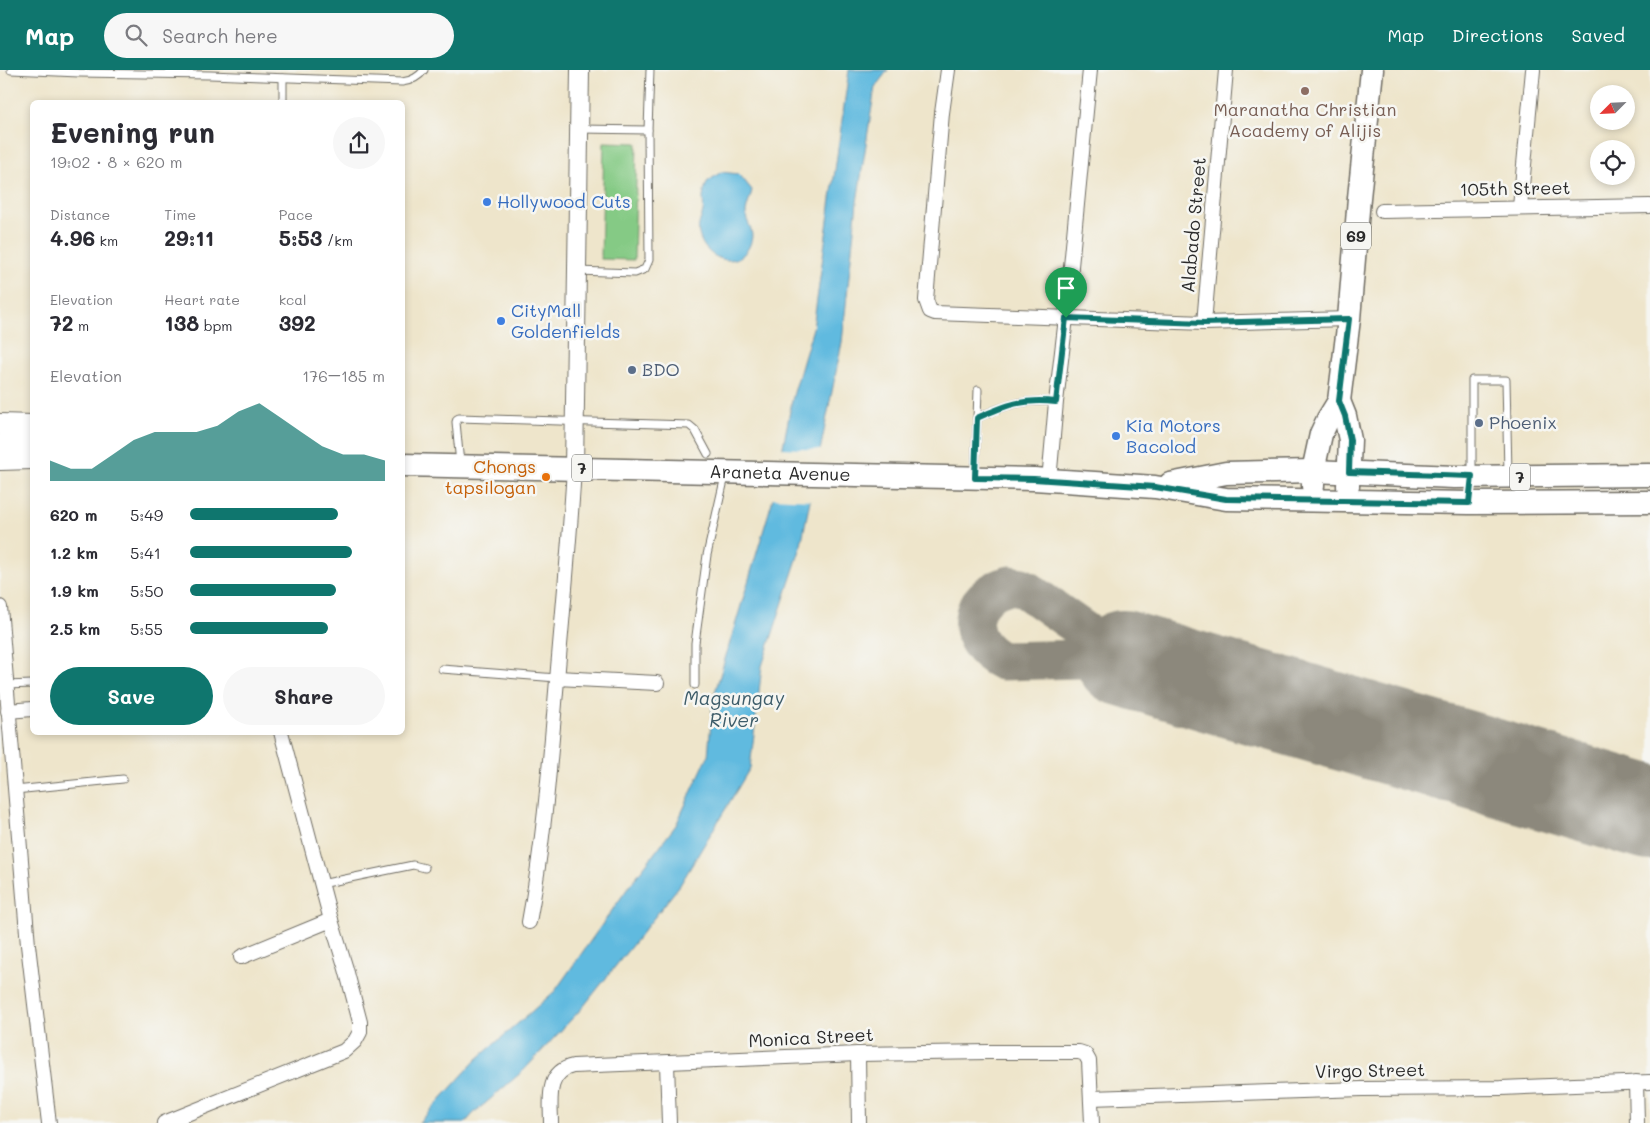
<!DOCTYPE html>
<meta charset="utf-8">
<style>
:root{--surface:#fff;--page:#f7f7f7;--text:#2b2b33;--muted:#7c7c81;--accent:#0f766e}
body{margin:0;font-family:Mali,sans-serif;background:var(--page);color:var(--text);height:100vh;display:flex;flex-direction:column;font-size:19px;white-space:nowrap}
*{box-sizing:border-box;margin:0}
p{font-size:16px;color:var(--muted)}
.icon{flex:none;width:28px;height:28px;fill:none;stroke:currentColor;stroke-width:2;stroke-linecap:round;stroke-linejoin:round}
.map{position:relative;flex:1;overflow:hidden}
.side{position:absolute;left:30px;top:30px;width:375px;height:635px;display:flex;flex-direction:column;background:var(--surface);border-radius:8px;box-shadow:0 2px 8px #0003}
.side>*{flex:none}
.needle{width:32px;rotate:246deg}
.buttons{position:absolute;left:1590px;top:15px;display:grid;gap:10px}
.buttons a{display:grid;place-items:center;width:45px;height:45px;border-radius:50%;background:var(--surface);box-shadow:0 2px 8px #0003;font-size:25px}
.pin{position:absolute;display:grid;place-items:center;width:42px;height:42px;color:#fff;margin:-51px -21px;border-radius:50% 50% 50% 0;rotate:-45deg;box-shadow:0 0 5px #0007}
.pin .icon{rotate:45deg}
.round{display:grid;place-items:center;flex:none;width:52px;height:52px;border-radius:26px;background:var(--page)}
.summary{display:flex;align-items:center;justify-content:space-between;height:85px;padding:0 20px}
h1{font-size:28px;font-weight:700;line-height:38px}
.stats{display:grid;grid-template-columns:repeat(3,1fr);gap:8px;height:85px;padding:5px 20px}
.stats div{display:grid;align-content:center}
.stats b{font-size:21px;font-weight:700}
.stats small{font-size:14px;font-weight:400}
.stats p{font-size:14px}
.chart{height:140px;padding:10px 20px}
.chart p{display:flex;justify-content:space-between}
.chart svg{width:100%;height:90px;margin-top:5px;fill:var(--accent);opacity:.7}
.primary-button{display:flex;gap:10px;margin-top:auto;padding:10px 20px}
.primary-button a{flex:1;height:58px;border-radius:30px;background:var(--accent);color:#fff;font-size:20px;font-weight:700;line-height:58px;text-align:center}
.primary-button a+a{background:var(--page);color:var(--text)}
ul{padding:0 20px;list-style:none;font-size:16px}
li{display:grid;grid-template-columns:80px 60px 1fr;align-items:center;height:38px}
li i{height:12px;border-radius:6px;background:var(--accent)}
header{display:flex;align-items:center;gap:30px;box-sizing:border-box;height:70px;padding:0 25px;background:var(--accent);color:#fff}
header strong{font-size:24px}
nav{display:flex;gap:28px;margin-inline-start:auto;font-size:18px}
.search{width:350px;height:45px;background:var(--page);display:flex;align-items:center;gap:12px;box-sizing:border-box;padding:0 18px;border-radius:28px;color:var(--muted);font-size:19px}
.map>svg:first-child{display:block}
.green{fill:#85ca85;stroke:#587a58}
.water{fill:#61badf;stroke:#467285}
.pier{fill:#eee5cb}
.lines{fill:none;stroke-linecap:round;stroke-linejoin:round}
.taxiway{stroke:#8c887b;stroke-width:39}
.runway{stroke:#8c887b;stroke-width:96}
.service-casing{stroke:#6f6c63;stroke-width:9}
.minor-casing{stroke:#6f6c63;stroke-width:16}
.tertiary-casing{stroke:#6f6c63;stroke-width:20}
.secondary-casing{stroke:#6f6c63;stroke-width:22}
.primary-casing{stroke:#6f6c63;stroke-width:25}
.service{stroke:#fff;stroke-width:7}
.minor{stroke:#fff;stroke-width:14}
.tertiary{stroke:#fff;stroke-width:18}
.secondary{stroke:#fff;stroke-width:20}
.primary{stroke:#fff;stroke-width:22}
.route-casing{stroke:#fff;stroke-width:10}
.route{stroke:#0f766e;stroke-width:6}
.education-dot{fill:#8d6e63;stroke:#f6f6f2;stroke-width:2}
.shop-dot{fill:#3f7fe0;stroke:#f6f6f2;stroke-width:2}
.service-dot{fill:#5c6f8a;stroke:#f6f6f2;stroke-width:2}
.food-dot{fill:#e8710a;stroke:#f6f6f2;stroke-width:2}
.labels{text-anchor:middle;stroke-width:5;stroke-linejoin:round;paint-order:stroke}
.shield{fill:#f6f6f2;stroke:#686867;stroke-width:1}
.shield-label{font-size:16px;font-weight:bold;fill:#2b2b2b}
.education-label{font-size:18px;fill:#785e54;stroke:#f6f6f2}
.street-label{font-size:18px;fill:#2b2b2b;stroke:#f6f6f2}
.shop-label{font-size:18px;fill:#366cbe;stroke:#f6f6f2;text-anchor:start}
.service-label{font-size:18px;fill:#4e5e75;stroke:#f6f6f2;text-anchor:start}
.food-label{font-size:18px;fill:#c56008;stroke:#f6f6f2;text-anchor:end}
.water-label{font-size:19px;font-style:italic;fill:#3e5d6a;stroke:#f6f6f2}
</style>
<header>
<strong>Map</strong>
<div class="search"><svg class="icon" aria-label="search" viewBox="0 0 24 24"><circle cx="10" cy="10" r="6"/><path d="M15 15l6 6"/></svg>Search here</div>
<nav><a>Map</a><a>Directions</a><a>Saved</a></nav>
</header>
<div class="map">
<svg width="1650" height="1053" viewBox="0 0 1650 1053">
<rect width="100%" height="100%" fill="#f6f6f2"/>
<filter id="ink" filterUnits="userSpaceOnUse"><feTurbulence type="fractalNoise" baseFrequency=".02" numOctaves="2"/><feDisplacementMap in="SourceGraphic" scale="10" xChannelSelector="R" yChannelSelector="G"/><feConvolveMatrix kernelMatrix="1 2 1 2 8 2 1 2 1" color-interpolation-filters="sRGB"/></filter>
<filter id="wash" filterUnits="userSpaceOnUse"><feTurbulence type="fractalNoise" baseFrequency=".0096" numOctaves="4" result="noise"/><feDisplacementMap in="SourceGraphic" scale="20" xChannelSelector="R" yChannelSelector="G"/><feGaussianBlur stdDeviation="1.12" result="paint"/><feColorMatrix in="noise" values="0 0 0 0 0 0 0 0 0 0 0 0 0 0 0 0 0 1.4 0 .05"/><feComposite in="paint" operator="in"/></filter>
<g filter="url(#wash)">
<rect width="100%" height="100%" fill="#eee5cb"/>
<polygon class="green" points="604,72 637,73 634,190 601,189"/>
<g class="water">
<polygon points="849,0 888,0 875,17 857,132 842,272 800,480 762,596 750,698 680,815 583,937 523,1001 473,1044 465,1053 419,1053 476,990 555,921 630,815 676,755 708,686 713,629 772,432 793,326 813,258"/>
<path d="M721 102 739 104 752 120C751 127 747 135 746 142 745 153 755 158 751 172 741 202 705 191 699 164 697 156 701 149 703 142 704 137 703 132 703 127 704 121 705 117 707 112Z"/>
</g>
<polygon class="pier" points="780,378 823,380 813,430 770,428"/>
<g class="lines">
<path class="taxiway" d="M1010 515 1022 517 1123 588 1002 591C961 572 965 525 1010 515Z"/>
<polyline class="runway" points="1123,588 1650,743"/>
</g>
</g>
<g filter="url(#ink)">
<g class="lines">
<defs>
<g id="service">
<path d="M11 0 79 3 210 5 402 12C411 11 418 8 424 0"/>
<polyline points="283,8 283,32"/>
<polyline points="580,59 648,60"/>
<polyline points="577,201 635,203 645,199 649,190 648,60 650,0"/>
<path d="M977 348C1007 334 1023 329 1056 332"/>
<polyline points="460,394 456,352 457,349 459,348 689,355 695,360 708,384"/>
<polyline points="975,405 978,320"/>
<polyline points="1469,430 1472,406 1472,310 1506,310 1508,404"/>
<polyline points="442,599 557,608"/>
<polyline points="6,615 32,614"/>
<polyline points="695,615 695,573 707,485 725,406"/>
<polyline points="15,720 123,709"/>
<polyline points="321,814 413,795 425,798"/>
</g>
<g id="minor">
<polyline points="948,0 942,43 926,230 930,241 935,243 1204,253 1349,249"/>
<polyline points="1520,137 1533,0"/>
<polyline points="1382,141 1650,136"/>
<polyline points="1204,253 1226,0"/>
<polyline points="1049,411 1056,332 1066,248 1090,0"/>
<polyline points="0,537 28,875 49,1053"/>
<polyline points="557,608 657,613"/>
<polyline points="8,641 32,639"/>
<path d="M529 852C544 772 550 691 557 610 563 539 570 469 574 398"/>
<polyline points="241,887 331,850"/>
<polyline points="858,984 859,1053"/>
<polyline points="667,993 669,1053"/>
<polyline points="1636,1012 1637,1053"/>
<polyline points="1091,1028 1362,1019 1501,1018 1650,1012"/>
<polyline points="164,1053 344,981 355,971 360,962 360,952 346,899 331,850 281,662"/>
<path d="M551 1053C551 1032 545 1002 573 996L858 984 989 982H1079L1085 984 1089 991 1092 1053"/>
</g>
<polyline id="tertiary" points="574,398 580,0"/>
<g id="secondary">
<polyline points="0,354 32,355"/>
<polyline points="0,390 32,389"/>
</g>
<g id="primary">
<polyline points="1339,331 1345,346 1350,370 1348,416"/>
<polyline points="0,375 32,375"/>
<path id="s1" d="M402 395 1034 409 1155 417 1226 429 1469 433 1650 432"/>
<polyline points="1170,414 1226,403 1313,401 1454,407 1650,405"/>
<polyline points="1313,416 1313,401 1321,364 1328,349 1339,331 1349,249 1359,128 1372,0"/>
</g>
</defs>
<use href="#service" class="service-casing"/>
<use href="#minor" class="minor-casing"/>
<use href="#tertiary" class="tertiary-casing"/>
<use href="#secondary" class="secondary-casing"/>
<use href="#primary" class="primary-casing"/>
<use href="#service" class="service"/>
<use href="#minor" class="minor"/>
<use href="#tertiary" class="tertiary"/>
<use href="#secondary" class="secondary"/>
<use href="#primary" class="primary"/>
</g>
</g>
<g class="lines" filter="url(#ink)">
<defs>
<path id="route" d="M1066 248 1204 253 1349 249 1339 331 1345 346 1350 370 1349 402 1472 406 1469 433 1226 429 1155 417 1034 409 975 408 977 348C1006 335 1023 328 1056 332Z"/>
</defs>
<use href="#route" class="route-casing"/>
<use href="#route" class="route"/>
</g>
<circle class="education-dot" cx="1305" cy="21" r="5"/>
<g class="shop-dot">
<circle cx="487" cy="132" r="5"/>
<circle cx="501" cy="251" r="5"/>
<circle cx="1116" cy="366" r="5"/>
</g>
<g class="service-dot">
<circle cx="632" cy="300" r="5"/>
<circle cx="1479" cy="353" r="5"/>
</g>
<circle class="food-dot" cx="546" cy="407" r="5"/>
<g class="labels">
<g class="shield">
<rect x="1341" y="152.5" width="30" height="27" rx="4"/>
<rect x="572" y="384.5" width="20" height="27" rx="4"/>
<rect x="1510" y="393.5" width="20" height="27" rx="4"/>
</g>
<g class="shield-label">
<text x="1356" y="172">69</text>
<text x="582" y="404">7</text>
<text x="1520" y="413">7</text>
</g>
<g class="education-label">
<text x="1305" y="46">Maranatha Christian<tspan x="1305" dy="21">Academy of Alijis</tspan></text>
</g>
<g class="street-label">
<text transform="translate(1515 119) rotate(-1)" y="6">105th Street</text>
<text transform="translate(1194 155) rotate(-85)" y="6">Alabado Street</text>
<text dy="6" stroke="none"><textPath href="#s1" startOffset="378">Araneta Avenue</textPath></text>
<text transform="translate(811 968) rotate(-3)" y="6">Monica Street</text>
<text transform="translate(1370 1001) rotate(-1)" y="6">Virgo Street</text>
</g>
<g class="shop-label">
<text x="497" y="138">Hollywood Cuts</text>
<text x="511" y="247">CityMall<tspan x="511" dy="21">Goldenfields</tspan></text>
<text x="1126" y="362">Kia Motors<tspan x="1126" dy="21">Bacolod</tspan></text>
</g>
<g class="service-label">
<text x="642" y="306">BDO</text>
<text x="1489" y="359">Phoenix</text>
</g>
<g class="food-label">
<text x="536" y="403">Chongs<tspan x="536" dy="21">tapsilogan</tspan></text>
</g>
<g class="water-label">
<text x="734" y="635">Magsungay<tspan x="734" dy="22">River</tspan></text>
</g>
</g>
</svg>
<div class="buttons">
<a><svg class="needle" viewBox="-14 -14 28 28"><path d="M0-13l5 13h-10z" fill="#e53935"/><path d="M0 13l5-13h-10z" fill="#7c7c81"/></svg></a>
<a><svg class="icon" aria-label="locate" viewBox="0 0 24 24"><circle cx="12" cy="12" r="6"/><path d="M12 2v4M12 18v4M2 12h4M18 12h4"/></svg></a>
</div>
<div class="pin" style="left:1066px;top:248px;background:#1e9e55"><svg class="icon" aria-label="arrive" viewBox="0 0 24 24"><path d="M6 21V4h12l-3 4 3 4H6"/></svg></div>
<section class="side">
<div class="summary"><div><h1>Evening run</h1><p>19:02 · 8 × 620 m</p></div><a class="round"><svg class="icon" aria-label="share" viewBox="0 0 24 24"><path d="M12 15V3M7 8l5-5 5 5M5 13v7h14v-7"/></svg></a></div>
<div class="stats">
<div><p>Distance</p><b>4.96<small> km</small></b></div>
<div><p>Time</p><b>29:11</b></div>
<div><p>Pace</p><b>5:53<small> /km</small></b></div>
</div>
<div class="stats">
<div><p>Elevation</p><b>72<small> m</small></b></div>
<div><p>Heart rate</p><b>138<small> bpm</small></b></div>
<div><p>kcal</p><b>392</b></div>
</div>
<div class="chart"><p><span>Elevation</span>176–185 m</p>
<svg viewBox="0 0 160 44" preserveAspectRatio="none"><path d="M0 44V34L10 38L20 38L30 31L40 24L50 20L60 20L70 20L80 17L90 10L100 6L110 13L120 20L130 27L140 31L150 31L160 34V44z"/></svg>
</div>
<ul>
<li><b>620 m</b>5:49<i style="width:76%"></i></li>
<li><b>1.2 km</b>5:41<i style="width:83%"></i></li>
<li><b>1.9 km</b>5:50<i style="width:75%"></i></li>
<li><b>2.5 km</b>5:55<i style="width:71%"></i></li>
</ul>
<div class="primary-button"><a>Save</a><a>Share</a></div>
</section>
</div>
